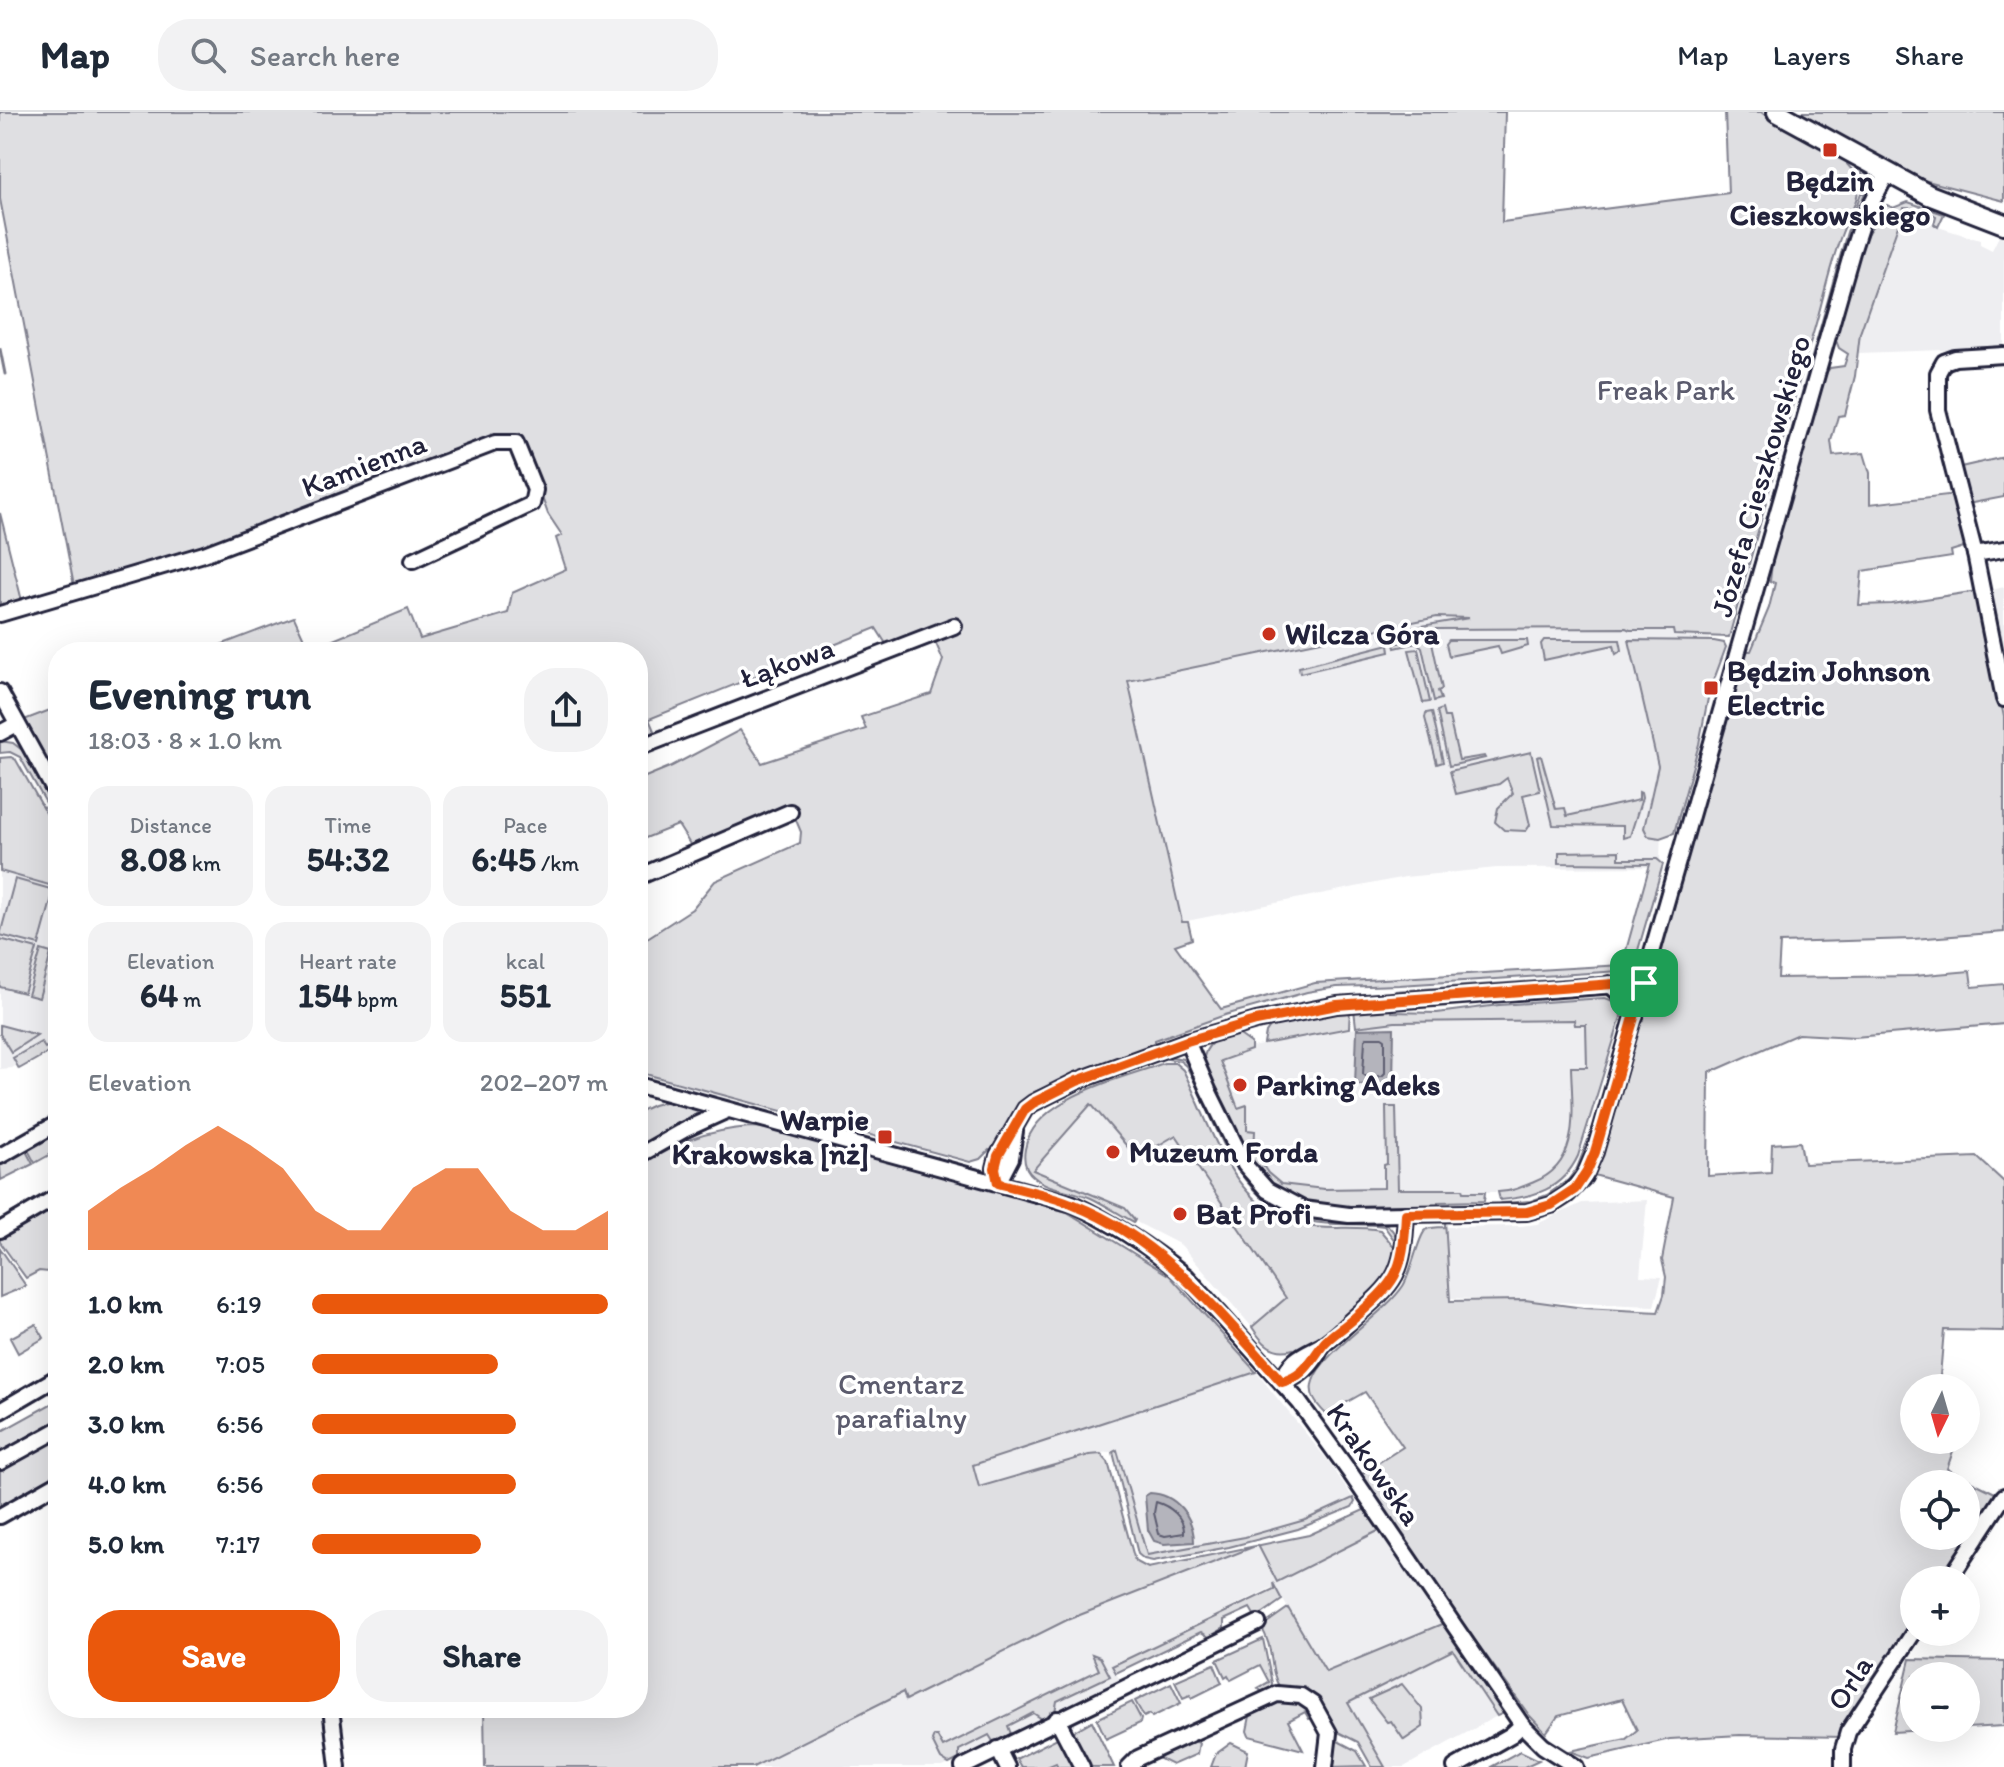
<!DOCTYPE html>
<meta charset="utf-8">
<style>
:root{--surface:#fff;--page:#f2f2f3;--text:#1f2937;--muted:#747a83;--line:#e0e1e3;--accent:#ea580c}
body{margin:0;font-family:Itim,sans-serif;background:var(--page);color:var(--text);height:100vh;display:flex;flex-direction:column;font-size:30px;white-space:nowrap}
*{box-sizing:border-box;margin:0}
p{font-size:26px;color:var(--muted)}
.icon{flex:none;width:44px;height:44px;fill:none;stroke:currentColor;stroke-width:2;stroke-linecap:round;stroke-linejoin:round}
.map{position:relative;flex:1;overflow:hidden}
.drawer{position:absolute;left:48px;top:530px;width:600px;height:1076px;display:flex;flex-direction:column;background:var(--surface);border-radius:32px;box-shadow:0 8px 32px #0002}
.drawer>*{flex:none}
.needle{width:52px;rotate:185deg}
.controls{position:absolute;left:1900px;top:1262px;display:grid;gap:16px}
.controls a{display:grid;place-items:center;width:80px;height:80px;border-radius:50%;background:var(--surface);box-shadow:0 8px 32px #0002;font-size:40px}
.pin{position:absolute;display:grid;place-items:center;width:68px;height:68px;color:#fff;margin:-34px;border-radius:16px;box-shadow:0 4px 12px #0006}
.round{display:grid;place-items:center;flex:none;width:84px;height:84px;border-radius:32px;background:var(--page)}
.head{display:flex;align-items:center;justify-content:space-between;height:136px;padding:0 40px}
h1{font-size:44px;font-weight:800;line-height:60px}
.stats{display:grid;grid-template-columns:repeat(3,1fr);gap:12px;height:136px;padding:8px 40px}
.stats div{display:grid;align-content:center;border-radius:20px;background:var(--page);text-align:center}
.stats b{font-size:34px;font-weight:800}
.stats small{font-size:22px;font-weight:400}
.stats p{font-size:22px}
.chart{height:224px;padding:16px 40px}
.chart p{display:flex;justify-content:space-between}
.chart svg{width:100%;height:144px;margin-top:8px;fill:var(--accent);opacity:.7}
.button{display:flex;gap:16px;margin-top:auto;padding:16px 40px}
.button a{flex:1;height:92px;border-radius:32px;background:var(--accent);color:#fff;font-size:32px;font-weight:800;line-height:92px;text-align:center}
.button a+a{background:var(--page);color:var(--text)}
ul{padding:0 40px;list-style:none;font-size:26px}
li{display:grid;grid-template-columns:128px 96px 1fr;align-items:center;height:60px}
li i{height:20px;border-radius:10px;background:var(--accent)}
header{display:flex;align-items:center;gap:48px;box-sizing:border-box;height:112px;padding:0 40px;background:var(--surface);border-bottom:2px solid var(--line)}
header strong{font-size:38px}
nav{display:flex;gap:44px;margin-inline-start:auto;font-size:28px}
.search{width:560px;height:72px;background:var(--page);display:flex;align-items:center;gap:20px;box-sizing:border-box;padding:0 28px;border-radius:32px;color:var(--muted);font-size:30px}
.map>svg:first-child{display:block}
.built{fill:#eeeef1}
.green{fill:#dfdfe2;stroke:#80808e;stroke-width:2;fill-rule:evenodd}
.water{fill:#b4b4bc;stroke:#7a7a88;stroke-width:2}
.lines{fill:none;stroke-linecap:round;stroke-linejoin:round}
.shore{stroke:#5c5c6f;stroke-width:2}
.stream{stroke:#7a7a88;stroke-width:3}
.street-casing{stroke:#22223b;stroke-width:20}
.secondary-casing{stroke:#22223b;stroke-width:24}
.street{stroke:#fff;stroke-width:14}
.secondary{stroke:#fff;stroke-width:18}
.route-casing{stroke:#fff;stroke-width:16}
.route{stroke:#ea580c;stroke-width:10}
.poi-dot{fill:#c8321e;stroke:#fff;stroke-width:3}
.labels{text-anchor:middle;stroke-width:7;stroke-linejoin:round;paint-order:stroke}
.poi-label{font-size:30px;font-weight:bold;fill:#22223b;stroke:#fff;text-anchor:start}
.park-label{font-size:30px;fill:#5b5b6d;stroke:#fff}
.street-label{font-size:30px;fill:#22223b;stroke:#fff}
</style>
<header>
<strong>Map</strong>
<div class="search"><svg class="icon" aria-label="search" viewBox="0 0 24 24"><circle cx="10" cy="10" r="6"/><path d="M15 15l6 6"/></svg>Search here</div>
<nav><a>Map</a><a>Layers</a><a>Share</a></nav>
</header>
<div class="map">
<svg width="2004" height="1655" viewBox="0 0 2004 1655">
<rect width="100%" height="100%" fill="#fff"/>
<filter id="ink" filterUnits="userSpaceOnUse"><feTurbulence type="fractalNoise" baseFrequency=".0125" numOctaves="2"/><feDisplacementMap in="SourceGraphic" scale="16" xChannelSelector="R" yChannelSelector="G"/><feConvolveMatrix kernelMatrix="1 2 1 2 8 2 1 2 1" color-interpolation-filters="sRGB"/></filter>
<g filter="url(#ink)">
<g class="built">
<polygon points="1904,95 1923,97 1936,104 1938,115 1980,128 1980,132 1992,138 1999,124 2004,125 2004,232 2001,236 1858,241 1860,222 1872,183"/>
<polygon points="2004,475 2004,540 1988,479"/>
<polygon points="1437,505 1711,510 1710,529 1661,708 1660,755 1497,756 1405,765 1182,810 1128,569"/>
<polygon points="0,673 58,750 58,929 12,956 0,957"/>
<polygon points="1574,908 1587,913 1587,955 1571,956 1572,1019 1569,1033 1557,1057 1545,1066 1508,1080 1301,1080 1281,1072 1269,1061 1254,1040 1217,943 1293,926 1395,910"/>
<polygon points="1091,991 1176,1022 1286,1187 1252,1215 1181,1133 1138,1111 1124,1096 1032,1059"/>
<polygon points="1647,1088 1640,1164 1662,1165 1654,1194 1450,1186 1445,1115 1521,1114 1537,1112 1582,1091"/>
<polygon points="1256,1260 1329,1350 1353,1386 1305,1408 1245,1425 1147,1443 1117,1339 1088,1343 979,1376 973,1353"/>
<polygon points="1380,1418 1444,1511 1325,1560 1275,1474 1112,1554 1120,1568 943,1655 753,1655 903,1580 907,1588 1067,1508 1259,1433 1277,1470"/>
<polygon points="1453,1537 1497,1604 1404,1655 1385,1655 1348,1592"/>
</g>
<g class="green">
<path d="M0 0H1505L1502 110 1728 81 1725 0H1761L1849 46 1862 60 1865 72 1861 71 1857 56 1848 49 1847 52C1853 59 1858 64 1858 74 1859 89 1847 107 1842 121 1826 163 1820 207 1804 249L1793 247 1789 265 1800 266 1729 525 1674 523 1673 518H1630L1626 516 1436 517 1382 527 1380 521 1469 506 1437 505 1128 569 1182 810H1188L1192 827 1175 833 1221 897 1315 871 1622 853 1650 752 1559 751V740L1619 739V747H1657L1663 752 1634 852 1629 857 1620 859 1399 873 1337 875 1307 880 1225 903 1155 928V935L1089 957 1034 980 1017 996 995 1041 989 1038 980 1047 970 1050 638 960V832L692 797 715 769 800 731 801 720 791 696 693 737 678 713 638 729V668L672 654 740 618 762 651 866 617 861 605 931 582 943 548 932 522 890 538 876 516 649 607 655 621 638 630V540H202L294 505 309 538 408 497 420 527 508 501 512 481 566 457 556 426 562 423 548 402 519 322 493 327 333 383 328 389 181 445 74 474 0 87Z"/>
<polygon points="1790,0 2004,0 2004,89 1908,64"/>
<polygon points="1865,80 1850,121 1735,528 1733,527 1847,120 1861,81"/>
<path d="M1908 90 1944 102 1938 115 1934 112 1936 104 1923 97 1904 96 1860 221 1855 264 1845 303 1838 304 1831 329 1833 344 1864 341 1870 361V392L1956 382 1967 434 1951 439 1952 445 1862 459 1859 493 1892 492 1978 479 2004 605V820L1913 827 1780 831 1778 866 1914 864 1970 859 1972 875 2004 872V912L1855 925 1798 922 1709 961 1708 1064 1771 1060 1772 1032 1800 1030 1804 1052 1977 1045 2004 1070V1219L1944 1218 1939 1276H1914V1328H1937L1953 1339 1947 1357 1999 1383 1944 1468H1914V1514L1842 1625 1740 1623 1670 1627 1589 1646 1570 1639 1626 1627 1637 1618 1622 1587 1558 1604 1546 1621 1529 1603 1402 1427 1361 1366 1364 1360 1403 1335 1365 1280 1326 1302C1317 1293 1308 1283 1313 1269 1321 1241 1384 1203 1403 1174 1411 1162 1419 1122 1426 1118 1431 1115 1439 1115 1445 1115V1108L1450 1189 1525 1188 1584 1196 1658 1200 1664 1183 1666 1165 1662 1148 1674 1085 1594 1063 1602 1045 1745 539H1751L1769 496 1775 471 1770 469 1774 434 1823 264 1830 256 1844 254 1848 242 1839 236 1835 226 1862 135 1867 122 1887 93 1893 96ZM1914 1372H1966V1424H1914Z"/>
<polygon points="2004,345 2004,385 1967,392 1959,358 1961,355"/>
<polygon points="0,401 22,489 0,495"/>
<polygon points="1423,526 1432,530 1442,577 1438,579 1441,587 1434,589 1422,535 1417,531 1395,536 1394,532"/>
<polygon points="1449,528 1527,528 1528,534 1501,542 1498,534 1449,544 1446,532"/>
<polygon points="1544,528 1620,528 1622,538 1616,542 1614,533 1544,548 1541,532"/>
<polygon points="1629,528 1714,529 1724,531 1726,535 1709,581 1699,632 1674,721 1660,726 1648,724 1644,716 1658,654"/>
<polygon points="1389,532 1390,540 1300,561 1299,555"/>
<polygon points="1418,537 1430,590 1423,591 1409,538"/>
<polygon points="58,595 58,668 24,608"/>
<polygon points="1442,597 1444,605 1449,605 1459,648 1484,644 1485,646 1449,654 1437,599"/>
<polygon points="1432,600 1443,650 1437,652 1425,606 1426,601"/>
<polygon points="0,629 13,631 22,638 58,704 58,712 20,645 10,640 0,641"/>
<polygon points="1531,640 1540,679 1523,683 1530,713 1526,719 1504,718 1495,710 1498,696 1513,681 1507,666 1499,672 1456,682 1450,659"/>
<polygon points="1541,644 1556,697 1565,696 1567,704 1639,688 1639,680 1641,681 1642,686 1630,724 1623,726 1623,714 1553,713 1537,645"/>
<polygon points="11,645 16,648 58,722 56,775 0,759 0,646"/>
<polygon points="15,767 54,778 39,833 0,823"/>
<polygon points="0,827 37,837 24,881 0,875"/>
<polygon points="41,838 51,841 39,886 28,883"/>
<polygon points="1593,865 1593,868 1397,882 1396,879"/>
<path d="M1601 879 1621 886C1623 891 1628 899 1628 904 1627 915 1621 929 1618 940 1608 974 1597 1035 1576 1064 1560 1085 1531 1097 1505 1093L1502 1091 1531 1089 1547 1083 1568 1068 1577 1056 1598 1002 1625 907 1620 890Z"/>
<path d="M1604 886C1615 888 1620 894 1621 905L1578 1044C1562 1078 1534 1085 1500 1088L1498 1080C1511 1080 1522 1075 1534 1070 1582 1052 1572 997 1571 955H1587L1586 913H1575L1574 908 1395 910 1356 915 1354 897 1391 894 1392 900 1437 901 1499 893Z"/>
<polygon points="1350,897 1349,916 1264,932 1266,921 1273,911"/>
<polygon points="0,913 37,923 11,940 0,922"/>
<path d="M1237 921 1251 931V938L1220 949 1238 996 1247 993V1018L1255 1019 1254 1040 1268 1061 1281 1072 1324 1077 1384 1076V1053L1387 1052 1386 995H1396L1398 1077H1463L1464 1080H1485L1484 1089 1438 1090V1096C1399 1097 1333 1103 1298 1088 1245 1066 1224 999 1203 951 1205 929 1218 926 1237 921Z"/>
<polygon points="58,929 58,935 19,957 13,946 41,930 45,936"/>
<path d="M1167 944 1183 947 1190 954C1215 1008 1234 1076 1293 1101 1312 1109 1332 1109 1353 1109 1362 1109 1375 1107 1383 1111 1391 1114 1395 1122 1399 1129H1395L1384 1114C1359 1110 1334 1115 1309 1109 1232 1092 1220 1012 1186 954L1180 949 1167 947Z"/>
<path d="M1164 951H1175L1183 958C1212 1014 1230 1095 1301 1113 1327 1119 1354 1113 1380 1118L1397 1138C1383 1186 1334 1213 1296 1243L1293 1237C1273 1243 1262 1231 1252 1215L1286 1186 1176 1023 1137 1046 1091 992 1033 1058 1125 1096 1135 1108 1134 1110C1120 1103 1106 1093 1091 1086 1073 1078 1049 1078 1034 1065 1025 1058 1023 1048 1025 1037 1034 985 1121 967 1164 951Z"/>
<polygon points="672,988 698,995 698,1000 638,1034 638,1000 653,993"/>
<path d="M750 1015 775 1016 816 1027 1067 1100 1170 1164 1256 1260 973 1353 979 1375 1089 1343 1101 1342 1108 1350 1135 1449 1148 1456 1309 1423 1366 1397 1380 1418 1277 1470 1258 1433 1067 1508 906 1588 903 1580 753 1655H485L484 1596H638V1054C680 1030 702 1019 750 1015Z"/>
<polygon points="54,1023 58,1038 35,1051 28,1038"/>
<polygon points="26,1039 33,1052 1,1068 0,1054"/>
<polygon points="58,1088 58,1161 39,1159 26,1166 0,1130 0,1122"/>
<polygon points="0,1136 26,1174 0,1185"/>
<polygon points="36,1212 44,1226 18,1241 10,1226"/>
<polygon points="58,1288 58,1307 0,1340 0,1320"/>
<polygon points="58,1327 58,1361 0,1394 0,1360"/>
<polygon points="1117,1338 1147,1443 1245,1425 1305,1408 1353,1386 1355,1390 1352,1395 1298,1417 1229,1435 1153,1449 1144,1447 1138,1442 1113,1340"/>
<polygon points="1273,1471 1282,1488 1256,1506 1250,1496 1224,1508 1224,1516 1209,1525 1201,1520 1116,1561 1112,1554 1274,1477"/>
<path d="M1288 1496 1326 1560 1444 1511 1504 1601 1497 1604 1453 1538 1348 1591 1385 1655H1372L1358 1630 1334 1618 1309 1579 1280 1576C1268 1557 1275 1536 1261 1515Z"/>
<polygon points="1263,1527 1273,1576 1264,1582 1258,1576 1269,1570 1260,1553 1231,1568 1228,1563 1225,1565 1217,1548"/>
<polygon points="1092,1542 1100,1545 1110,1564 1057,1589 1055,1600 1042,1607 1033,1601 1008,1614 1011,1622 994,1631 989,1623 959,1638 959,1647 949,1652 941,1647 932,1629 934,1624 937,1624 943,1635 1099,1558"/>
<polygon points="1910,1547 2004,1549 2004,1614 1966,1616 1966,1564 1914,1564 1914,1616 1960,1616 1893,1620"/>
<polygon points="1214,1552 1222,1571 1192,1586 1190,1583 1183,1586 1175,1569"/>
<polygon points="1171,1571 1181,1591 1152,1605 1150,1602 1144,1605 1135,1589"/>
<polygon points="1402,1572 1422,1597 1423,1615 1404,1628 1391,1609 1387,1610 1369,1587"/>
<polygon points="1273,1588 1305,1591 1313,1605 1309,1607 1305,1600 1288,1609 1303,1638 1249,1624 1247,1619 1251,1599"/>
<polygon points="1132,1590 1141,1607 1140,1611 1106,1627 1097,1607"/>
<polygon points="1092,1609 1114,1655 1089,1655 1071,1621"/>
<polygon points="1059,1625 1075,1655 1058,1655 1056,1651 1047,1655 1021,1655 1016,1647"/>
<polygon points="1190,1627 1199,1631 1197,1642 1172,1653 1156,1645"/>
<polygon points="1336,1628 1357,1639 1366,1654 1330,1655 1333,1630"/>
<polygon points="1231,1631 1248,1639 1245,1655 1211,1655 1216,1642"/>
<polygon points="1520,1639 1539,1648 1524,1655 1491,1655"/>
</g>
<g class="water">
<polygon points="1394,916 1393,972 1355,973 1357,917"/>
<path d="M1150 1381C1176 1382 1194 1405 1194 1430L1164 1432 1154 1429 1148 1418 1145 1384Z"/>
</g>
<g class="lines">
<g class="shore">
<polygon points="1368,925 1382,925 1385,927 1385,961 1382,964 1367,965 1363,962 1365,928"/>
<path d="M1156 1390C1170 1394 1185 1406 1184 1421L1165 1424 1159 1422 1154 1401Z"/>
</g>
<polyline class="stream" points="0,237 5,262"/>
<defs>
<g id="street">
<polyline points="2004,243 1955,246 1944,250 1938,261 1938,298 1975,442 2004,587"/>
<polyline points="1975,442 2004,437"/>
<polyline points="0,502 204,442 495,331 516,331 535,378 532,392 413,448"/>
<polyline points="0,580 58,685"/>
<polyline points="0,621 17,612"/>
<polyline points="638,636 954,514"/>
<polyline points="638,765 790,700"/>
<polyline points="1609,872 1629,890 1635,905"/>
<polyline points="1187,929 1208,978 1245,1053 1267,1078 1303,1097 1349,1103 1527,1100 1551,1093 1568,1082 1584,1065 1595,1040 1852,140 1862,109 1888,60"/>
<path d="M638 973 1073 1092C1114 1111 1151 1136 1186 1164L1299 1290 1351 1362 1522 1613 1543 1634 1576 1655"/>
<polyline points="0,1044 58,1011"/>
<polyline points="638,1044 684,1018 728,998"/>
<polyline points="998,1071 995,1056 998,1044 1025,997 1033,991 1077,969 1187,929 1256,909 1337,893 1644,871"/>
<polyline points="998,1071 1011,1046 1015,1019"/>
<polyline points="0,1118 58,1084"/>
<path d="M1282 1270C1289 1248 1300 1244 1320 1234 1332 1228 1343 1216 1353 1207 1398 1168 1403 1162 1406 1102"/>
<path d="M1282 1270C1301 1265 1314 1252 1322 1234"/>
<polyline points="0,1299 58,1265"/>
<polyline points="0,1350 58,1318"/>
<polyline points="0,1404 58,1371"/>
<polyline points="1949,1468 2004,1384"/>
<polyline points="331,1596 338,1655"/>
<polyline points="1057,1607 1082,1655"/>
<polyline points="998,1637 1007,1655"/>
<polyline points="963,1655 1258,1511"/>
<polyline points="1129,1655 1138,1646 1277,1582 1301,1584 1313,1592 1329,1621 1325,1655"/>
<polyline points="1455,1655 1511,1623 1522,1613"/>
<polyline points="1843,1655 1843,1637 1848,1620 1914,1520"/>
</g>
<polyline id="secondary" points="1777,0 1929,83 2004,112"/>
</defs>
<use href="#street" class="street-casing"/>
<use href="#secondary" class="secondary-casing"/>
<use href="#street" class="street"/>
<use href="#secondary" class="secondary"/>
</g>
</g>
<g class="lines" filter="url(#ink)">
<defs>
<path id="route" d="M1626 871H1644L1595 1040 1587 1059 1575 1077 1551 1093 1527 1100 1406 1102C1403 1163 1397 1169 1351 1209 1342 1217 1329 1224 1322 1234 1309 1251 1304 1264 1282 1270 1220 1202 1163 1128 1074 1093 1050 1083 1023 1078 998 1071L995 1056 998 1044 1025 997 1033 991 1077 969 1187 929 1256 909 1337 893Z"/>
</defs>
<use href="#route" class="route-casing"/>
<use href="#route" class="route"/>
</g>
<g class="poi-dot">
<rect x="1822" y="30" width="16" height="16" rx="4"/>
<circle cx="1269" cy="522" r="8"/>
<rect x="1703" y="568" width="16" height="16" rx="4"/>
<circle cx="1240" cy="973" r="8"/>
<rect x="877" y="1017" width="16" height="16" rx="4"/>
<circle cx="1113" cy="1040" r="8"/>
<circle cx="1180" cy="1102" r="8"/>
</g>
<g class="labels">
<g class="poi-label">
<text x="1830" y="79" text-anchor="middle">Będzin<tspan x="1830" dy="34">Cieszkowskiego</tspan></text>
<text x="1285" y="532">Wilcza Góra</text>
<text x="1727" y="569">Będzin Johnson<tspan x="1727" dy="34">Electric</tspan></text>
<text x="1256" y="983">Parking Adeks</text>
<text x="869" y="1018" text-anchor="end">Warpie<tspan x="869" dy="34">Krakowska [nż]</tspan></text>
<text x="1129" y="1050">Muzeum Forda</text>
<text x="1196" y="1112">Bat Profi</text>
</g>
<g class="park-label">
<text x="1666" y="288">Freak Park</text>
<text x="901" y="1282">Cmentarz<tspan x="901" dy="34">parafialny</tspan></text>
</g>
<g class="street-label">
<text transform="translate(364 353) rotate(-21)" y="10">Kamienna</text>
<text transform="translate(1761 364) rotate(-74)" y="10">Józefa Cieszkowskiego</text>
<text transform="translate(787 551) rotate(-20)" y="10">Łąkowa</text>
<text transform="translate(1374 1352) rotate(55)" y="10">Krakowska</text>
<text transform="translate(1850 1571) rotate(-57)" y="10">Orla</text>
</g>
</g>
</svg>
<div class="controls">
<a><svg class="needle" viewBox="-14 -14 28 28"><path d="M0-13l5 13h-10z" fill="#e53935"/><path d="M0 13l5-13h-10z" fill="#747a83"/></svg></a>
<a><svg class="icon" aria-label="locate" viewBox="0 0 24 24"><circle cx="12" cy="12" r="6"/><path d="M12 2v4M12 18v4M2 12h4M18 12h4"/></svg></a>
<a>+</a>
<a>−</a>
</div>
<div class="pin" style="left:1644px;top:871px;background:#1e9e55"><svg class="icon" aria-label="arrive" viewBox="0 0 24 24"><path d="M6 21V4h12l-3 4 3 4H6"/></svg></div>
<section class="drawer">
<div class="head"><div><h1>Evening run</h1><p>18:03 · 8 × 1.0 km</p></div><a class="round"><svg class="icon" aria-label="share" viewBox="0 0 24 24"><path d="M12 15V3M7 8l5-5 5 5M5 13v7h14v-7"/></svg></a></div>
<div class="stats">
<div><p>Distance</p><b>8.08<small> km</small></b></div>
<div><p>Time</p><b>54:32</b></div>
<div><p>Pace</p><b>6:45<small> /km</small></b></div>
</div>
<div class="stats">
<div><p>Elevation</p><b>64<small> m</small></b></div>
<div><p>Heart rate</p><b>154<small> bpm</small></b></div>
<div><p>kcal</p><b>551</b></div>
</div>
<div class="chart"><p><span>Elevation</span>202–207 m</p>
<svg viewBox="0 0 160 44" preserveAspectRatio="none"><path d="M0 44V32L10 25L20 19L30 12L40 6L50 12L60 19L70 32L80 38L90 38L100 25L110 19L120 19L130 32L140 38L150 38L160 32V44z"/></svg>
</div>
<ul>
<li><b>1.0 km</b>6:19<i style="width:100%"></i></li>
<li><b>2.0 km</b>7:05<i style="width:63%"></i></li>
<li><b>3.0 km</b>6:56<i style="width:69%"></i></li>
<li><b>4.0 km</b>6:56<i style="width:69%"></i></li>
<li><b>5.0 km</b>7:17<i style="width:57%"></i></li>
</ul>
<div class="button"><a>Save</a><a>Share</a></div>
</section>
</div>
